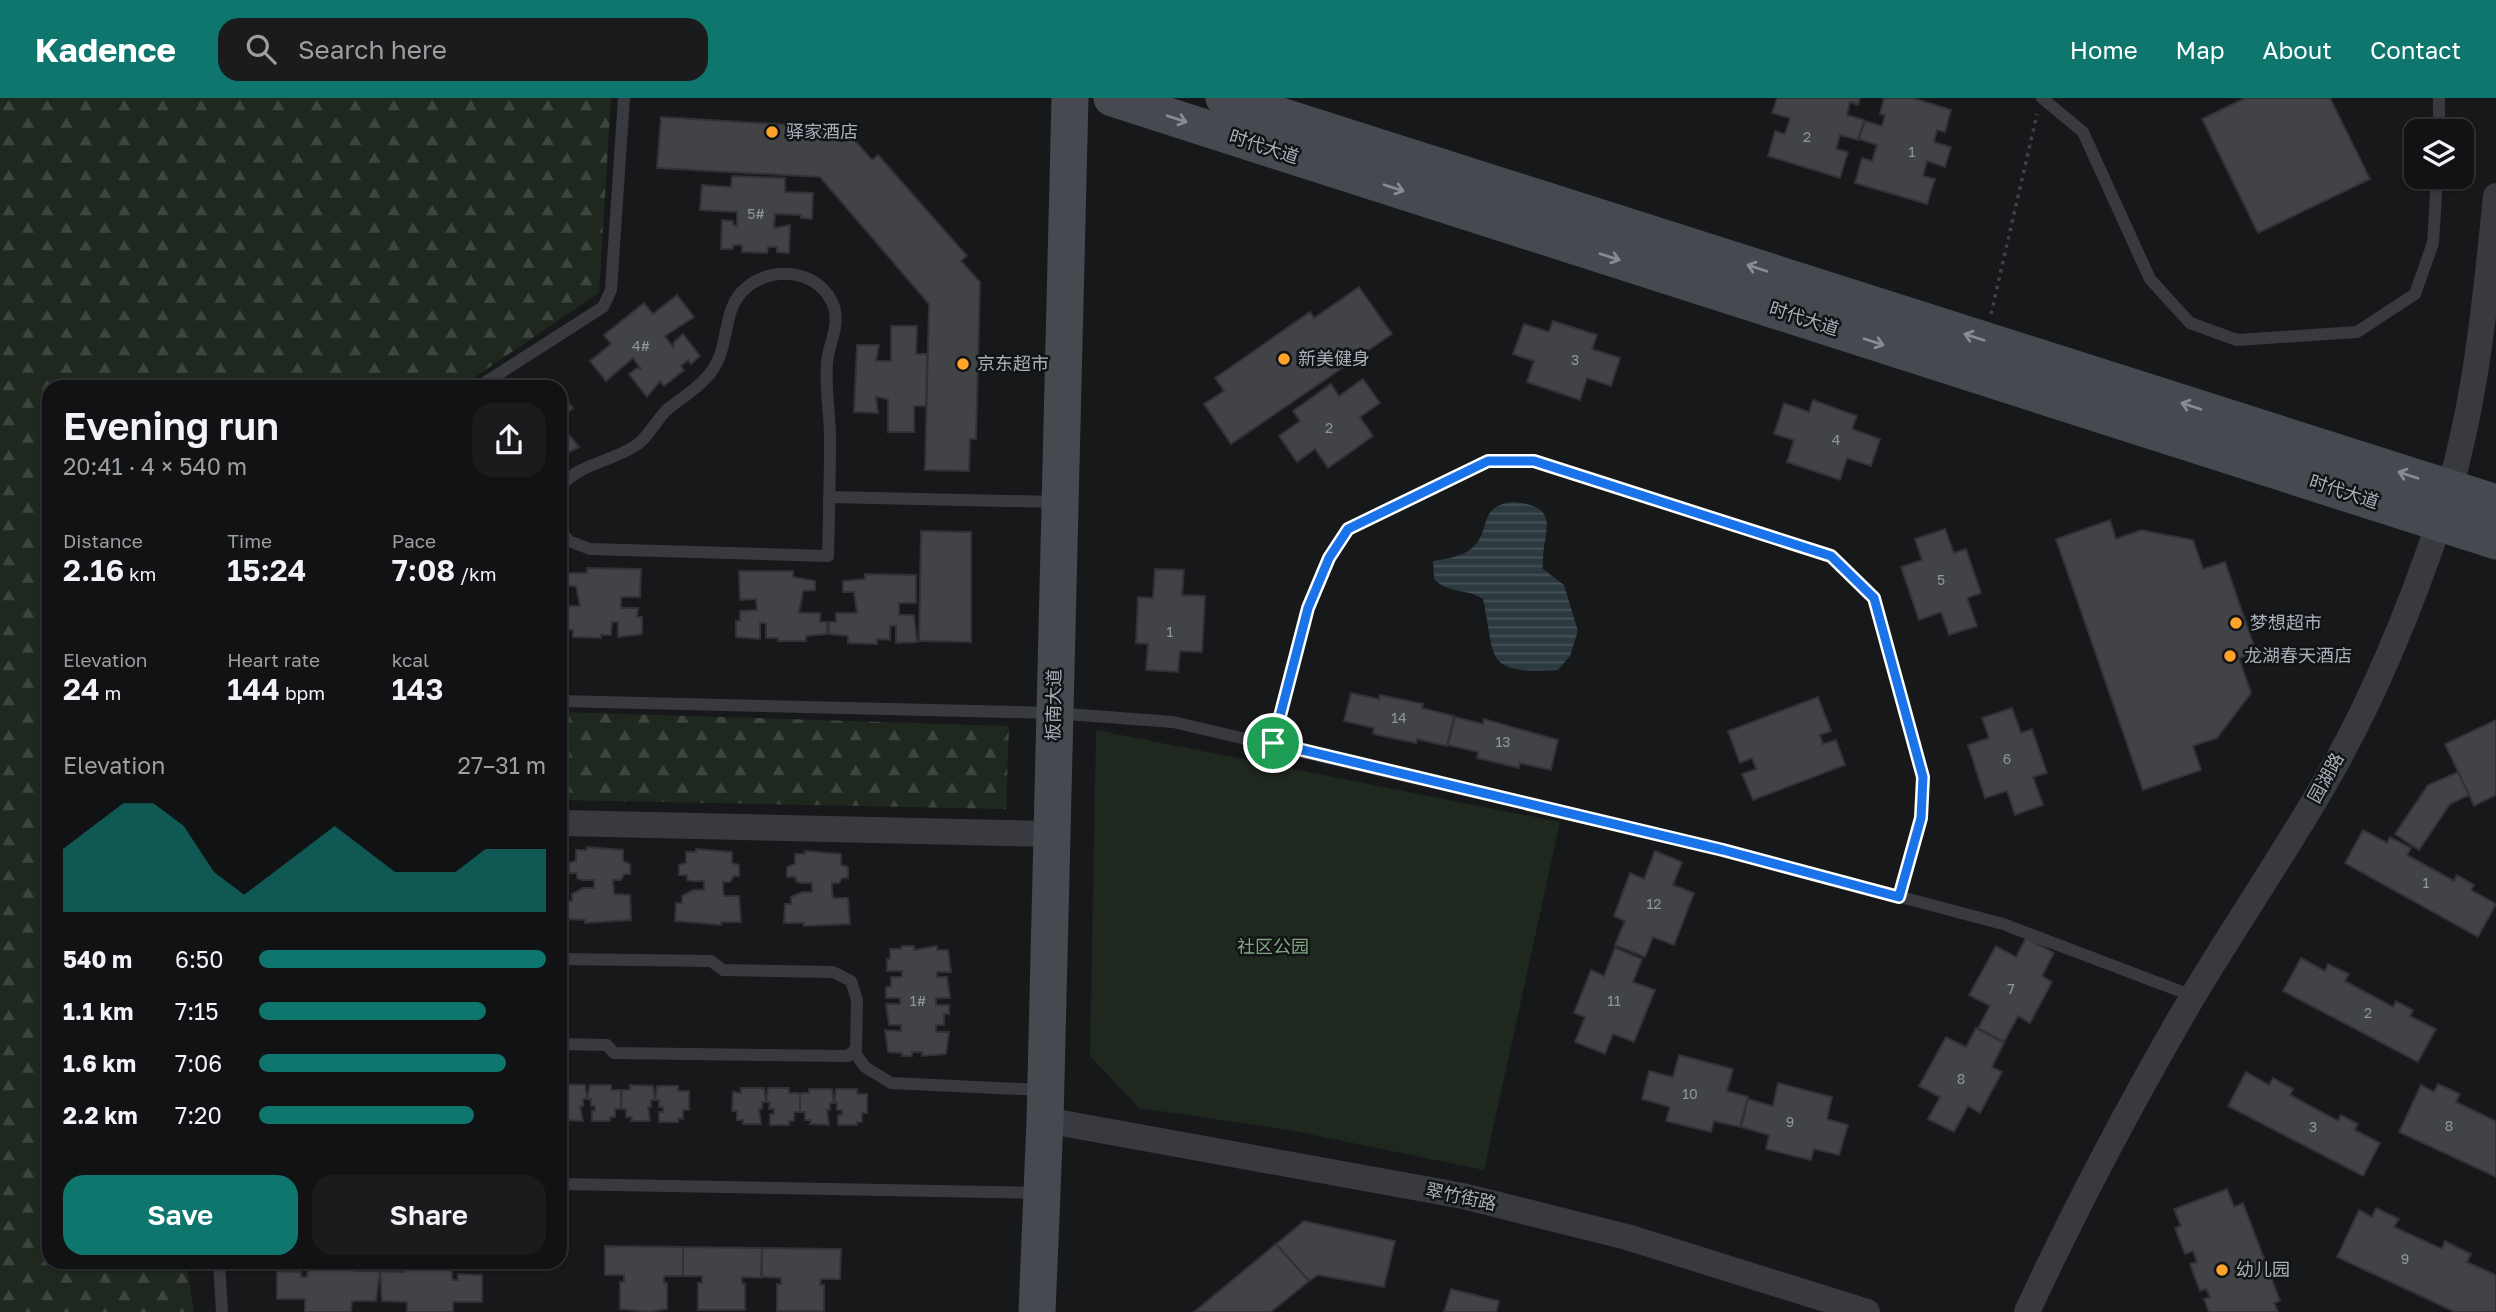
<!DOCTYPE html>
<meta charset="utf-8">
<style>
:root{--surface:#111214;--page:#1a1b1d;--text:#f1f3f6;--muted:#9c9ea0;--line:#303234;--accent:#0f766e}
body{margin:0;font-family:"Golos Text","Noto Sans SC",sans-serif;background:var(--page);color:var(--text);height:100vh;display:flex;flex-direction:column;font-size:26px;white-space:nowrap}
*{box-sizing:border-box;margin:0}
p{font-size:23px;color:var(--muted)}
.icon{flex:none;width:38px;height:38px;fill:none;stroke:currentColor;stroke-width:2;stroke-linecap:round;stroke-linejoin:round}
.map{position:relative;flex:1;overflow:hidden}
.details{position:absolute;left:42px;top:282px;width:525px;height:889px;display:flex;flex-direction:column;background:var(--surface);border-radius:21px;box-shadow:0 2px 5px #0004,0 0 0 2px var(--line)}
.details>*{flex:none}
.tools{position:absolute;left:2404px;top:21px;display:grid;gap:14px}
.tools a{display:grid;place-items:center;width:70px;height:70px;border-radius:14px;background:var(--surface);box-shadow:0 2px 5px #0004,0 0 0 2px var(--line);font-size:35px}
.pin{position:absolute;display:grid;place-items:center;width:60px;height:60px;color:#fff;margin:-30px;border:4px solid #fff;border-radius:50%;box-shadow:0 2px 7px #0007}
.round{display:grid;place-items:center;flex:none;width:74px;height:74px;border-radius:21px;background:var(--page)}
.headline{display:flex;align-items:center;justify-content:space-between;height:119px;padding:0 21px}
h1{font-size:38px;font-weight:600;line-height:52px}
.stats{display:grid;grid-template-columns:repeat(3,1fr);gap:10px;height:119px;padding:7px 21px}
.stats div{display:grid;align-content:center}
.stats b{font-size:30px;font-weight:600}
.stats small{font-size:19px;font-weight:400}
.stats p{font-size:19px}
.chart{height:196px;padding:14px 21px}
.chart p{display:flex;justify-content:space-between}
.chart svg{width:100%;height:126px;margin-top:7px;fill:var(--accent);opacity:.7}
.cta{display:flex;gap:14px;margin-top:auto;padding:14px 21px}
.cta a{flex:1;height:80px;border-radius:21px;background:var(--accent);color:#fff;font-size:28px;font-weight:600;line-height:80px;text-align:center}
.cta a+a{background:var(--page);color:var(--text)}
ul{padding:0 21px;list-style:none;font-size:23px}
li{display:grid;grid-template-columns:112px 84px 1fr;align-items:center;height:52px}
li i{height:18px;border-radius:9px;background:var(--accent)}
header{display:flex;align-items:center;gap:42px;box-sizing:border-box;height:98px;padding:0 35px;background:var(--accent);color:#fff}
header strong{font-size:33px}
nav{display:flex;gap:38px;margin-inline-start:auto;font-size:24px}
.search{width:490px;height:63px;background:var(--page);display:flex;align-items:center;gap:18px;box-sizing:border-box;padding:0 24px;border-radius:21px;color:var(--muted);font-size:26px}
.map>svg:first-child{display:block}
.green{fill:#1f281f}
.forest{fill:url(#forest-firs)}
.water{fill:url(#water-rules)}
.building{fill:#414347;stroke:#313236;stroke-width:2}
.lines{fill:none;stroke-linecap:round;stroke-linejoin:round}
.path{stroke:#3e4146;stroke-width:3.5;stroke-dasharray:3.5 5;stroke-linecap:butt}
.service{stroke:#383a3f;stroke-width:12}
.minor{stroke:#383a3f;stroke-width:26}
.secondary{stroke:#46494f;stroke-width:37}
.oneway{stroke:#868c95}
.route-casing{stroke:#fff;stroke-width:14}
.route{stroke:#1a73e8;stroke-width:9}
.poi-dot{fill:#ffa32a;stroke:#121315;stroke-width:2.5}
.labels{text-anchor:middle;stroke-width:5;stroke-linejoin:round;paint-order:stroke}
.number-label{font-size:14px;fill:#8f959e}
.poi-label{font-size:18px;fill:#a9b0bb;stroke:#121315;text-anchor:start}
.street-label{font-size:18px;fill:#a9b0bb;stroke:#121315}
.park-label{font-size:18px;fill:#80a77e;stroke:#121315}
</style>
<header>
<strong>Kadence</strong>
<div class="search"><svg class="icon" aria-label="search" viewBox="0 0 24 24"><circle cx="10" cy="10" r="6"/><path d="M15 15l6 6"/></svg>Search here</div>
<nav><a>Home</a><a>Map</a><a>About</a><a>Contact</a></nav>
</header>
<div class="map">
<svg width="2496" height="1214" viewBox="0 0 2496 1214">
<defs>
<pattern id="forest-firs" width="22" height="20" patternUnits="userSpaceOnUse" patternTransform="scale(1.75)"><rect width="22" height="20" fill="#1f281f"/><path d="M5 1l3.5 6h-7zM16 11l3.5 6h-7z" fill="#3d453e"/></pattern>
<pattern id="water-rules" width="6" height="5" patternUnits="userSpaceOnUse" patternTransform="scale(1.75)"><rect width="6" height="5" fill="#2c393f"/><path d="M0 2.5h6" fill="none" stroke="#485359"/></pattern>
</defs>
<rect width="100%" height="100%" fill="#17181a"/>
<polygon class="green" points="1096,632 1560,724 1484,1072 1289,1032 1139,1010 1090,958"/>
<g class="forest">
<polygon points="0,0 611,0 599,195 460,289 49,289 49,1164 186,1164 194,1214 0,1214"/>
<polygon points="560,614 1009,628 1006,711 560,702"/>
</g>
<path class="water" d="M1513 404C1566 408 1540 437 1543 471L1564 487 1578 533 1570 558 1558 572C1483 576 1496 562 1483 501 1466 490 1448 496 1434 481L1433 463C1445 461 1461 459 1471 451 1493 433 1476 408 1513 404Z"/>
<g class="building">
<polygon points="1777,0 1860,0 1858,7 1850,4 1847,17 1864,22 1858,42 1840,37 1836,51 1848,54 1840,80 1768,58 1775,33 1785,36 1790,20 1772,15"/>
<polygon points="1884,0 1913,0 1951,12 1945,34 1937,32 1934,44 1951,49 1945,69 1927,63 1923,78 1935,81 1927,106 1855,85 1862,60 1872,63 1877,47 1859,41 1865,23 1882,28 1885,17 1880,16"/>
<polygon points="2245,0 2330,0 2370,81 2258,135 2202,21"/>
<polygon points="661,19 844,30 872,62 878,57 967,158 961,163 980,184 976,341 970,341 969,373 925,372 929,206 820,79 657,70"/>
<polygon points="732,78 785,80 785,94 813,95 812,121 801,120 801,117 775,116 774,130 790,127 789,155 777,154 777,149 768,149 767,155 742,154 742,147 733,147 733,151 721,151 722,122 733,123 733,127 737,128 737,114 700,112 702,87 731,89"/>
<polygon points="1359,189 1392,236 1231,346 1204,306 1224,293 1215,280 1310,214 1314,220"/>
<polygon points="677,197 694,219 665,238 673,249 674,244 683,236 700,258 691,266 688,262 681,268 684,272 664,288 660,283 647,299 629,276 637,270 641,271 633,260 606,283 590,263 611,246 604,237 644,205 653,216"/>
<polygon points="1553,223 1597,237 1592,251 1620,260 1611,288 1587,280 1580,302 1527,284 1534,263 1513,256 1524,226 1549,234"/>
<polygon points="891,228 917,228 916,256 927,256 926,308 914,308 914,334 888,334 888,301 876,299 878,315 854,314 857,247 879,247 876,263 891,263"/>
<polygon points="1363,281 1380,305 1360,319 1373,338 1328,370 1315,351 1297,364 1279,338 1300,323 1293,313 1331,286 1339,298"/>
<polygon points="560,294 573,310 564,317 560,316"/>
<polygon points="1813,302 1857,318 1852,331 1880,341 1871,368 1847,360 1840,382 1787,364 1794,342 1774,336 1784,305 1809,314"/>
<polygon points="562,328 579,349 560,359 560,329"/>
<polygon points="2110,422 2116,441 2141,432 2193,442 2203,471 2225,464 2256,554 2239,560 2251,595 2217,640 2193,648 2201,672 2143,692 2056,441"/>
<polygon points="1945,431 1954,455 1966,451 1981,495 1967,500 1977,528 1949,537 1941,514 1919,522 1901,469 1922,462 1915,441"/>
<polygon points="921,433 971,434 971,544 919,543"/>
<polygon points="587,470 641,471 640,499 621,499 621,510 638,510 637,519 642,519 642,536 618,539 618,524 612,524 611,537 601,537 601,540 573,539 573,532 562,532 560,508 580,508 576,488 565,488 566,475 587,475"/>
<polygon points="1155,471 1184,472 1182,497 1205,498 1202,554 1180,553 1178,574 1146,572 1148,546 1136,545 1138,499 1153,500"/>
<polygon points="739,473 793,473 793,479 815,483 815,492 803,493 799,515 820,515 820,524 827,524 827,536 806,538 806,543 778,543 778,540 766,540 766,525 760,525 760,541 736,539 736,523 740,523 740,513 757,512 756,501 740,502"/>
<polygon points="865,476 916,477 916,505 899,505 899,517 914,517 917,544 896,545 896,528 890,528 890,542 877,541 877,546 848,545 848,538 829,536 829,524 836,524 836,515 857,515 854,494 843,494 843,483 865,481"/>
<polygon points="1351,595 1379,601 1380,597 1423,606 1422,610 1454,618 1447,648 1417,641 1416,645 1373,636 1374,630 1344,623"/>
<polygon points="1818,599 1831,633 1820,637 1823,646 1836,642 1845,667 1753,702 1742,676 1756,671 1752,660 1740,665 1728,633"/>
<polygon points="2012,610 2021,635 2032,631 2047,675 2033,679 2043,707 2015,717 2007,693 1985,700 1968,647 1989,640 1982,620"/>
<polygon points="1455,619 1483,626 1484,621 1558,642 1551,672 1520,665 1519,670 1477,660 1478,654 1448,647"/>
<polygon points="2496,622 2496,697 2474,708 2445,646"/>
<polygon points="2458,674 2469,697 2450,706 2419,752 2395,736 2428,687"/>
<polygon points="2363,732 2387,745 2390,739 2411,750 2407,757 2454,783 2457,777 2474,787 2471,792 2496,806 2478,839 2345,765"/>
<polygon points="587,749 623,752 623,763 630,766 630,776 624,776 621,782 613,782 614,796 630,797 631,822 585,825 585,822 566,821 566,803 572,803 572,796 583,790 594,790 594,782 582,782 577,780 577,775 569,775 569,765 576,763 576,752 587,752"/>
<polygon points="696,751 732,754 732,765 739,767 739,778 734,778 730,784 723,784 723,791 724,798 739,798 741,824 721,824 721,827 675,823 676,805 682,805 682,798 693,792 704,792 704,783 692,783 687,782 687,777 679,777 679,767 686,765 686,754 696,754"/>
<polygon points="805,753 841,756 841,767 848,769 848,780 842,780 839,785 832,785 832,792 833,800 848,800 850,826 804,828 804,825 784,825 785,806 791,806 791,799 802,794 812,794 812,785 801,785 796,783 796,779 787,779 787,769 795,766 795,756 805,756"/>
<polygon points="1655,753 1682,764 1673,787 1694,795 1674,847 1653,839 1645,859 1615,847 1625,823 1614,818 1630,775 1644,781"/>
<polygon points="2026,840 2054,855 2042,878 2052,884 2030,925 2018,918 2004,944 1978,930 1990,908 1969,897 1996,848 2016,859"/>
<polygon points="902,848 914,848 914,852 937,848 937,852 948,852 951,874 937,874 937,879 947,879 950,900 936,900 936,907 949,907 949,916 944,916 944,927 936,927 936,934 949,934 946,956 922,958 922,954 912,954 912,958 902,958 902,955 888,954 885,932 901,933 901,927 889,927 886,906 900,906 900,900 886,900 886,889 891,889 891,879 902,879 902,873 887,873 887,861 890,861 890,851 901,851"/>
<polygon points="1615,850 1642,861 1633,884 1655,892 1634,944 1613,936 1605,956 1575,944 1585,919 1574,915 1591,872 1604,878"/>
<polygon points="2301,860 2325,873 2328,866 2349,876 2345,883 2393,909 2396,903 2413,912 2410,918 2436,931 2418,964 2283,893"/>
<polygon points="1976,930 2004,945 1992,969 2002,974 1980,1015 1968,1008 1954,1034 1928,1021 1940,999 1919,988 1946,939 1966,949"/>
<polygon points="1679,957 1733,971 1727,993 1748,999 1740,1029 1714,1023 1711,1034 1666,1023 1670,1009 1642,1001 1649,973 1673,979"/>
<polygon points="2246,974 2269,987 2273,980 2293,991 2290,997 2338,1023 2341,1017 2358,1026 2355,1032 2380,1045 2363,1078 2228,1008"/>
<polygon points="1778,985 1832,999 1827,1021 1848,1027 1839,1057 1814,1051 1811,1062 1766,1051 1769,1037 1741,1029 1748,1001 1773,1008"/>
<polygon points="562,986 585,987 587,1001 583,1001 583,1008 580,1008 583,1023 564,1022 564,1018 560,1018"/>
<polygon points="2438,986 2460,996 2456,1004 2496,1023 2496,1079 2399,1034 2421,987 2434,994"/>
<polygon points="590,987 611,987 611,992 621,992 621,1011 615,1011 615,1019 610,1019 610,1023 592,1023 592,1013 595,1013 595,1008 591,1008 591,1001 587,1001"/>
<polygon points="630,987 653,988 655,1002 651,1002 651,1009 648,1009 650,1023 631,1023 632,1019 626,1019 626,1011 621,1011 622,992 630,992"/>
<polygon points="657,988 678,988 678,993 689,993 689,1012 683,1012 683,1021 678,1020 678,1024 659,1024 659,1014 663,1014 663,1009 659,1009 659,1002 655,1002"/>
<polygon points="741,990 764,990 766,1004 762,1004 762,1011 759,1011 761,1026 743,1026 743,1022 737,1022 737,1013 732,1013 733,994 741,995"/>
<polygon points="768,990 789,990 789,995 800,995 800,1014 794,1014 794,1023 789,1023 789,1027 770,1027 770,1016 774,1016 774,1011 769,1011 770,1004 766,1004"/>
<polygon points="809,991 832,991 834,1005 830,1005 830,1012 827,1012 829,1027 810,1026 811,1022 805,1022 805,1014 800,1014 800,995 809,995"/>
<polygon points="836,991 857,991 857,996 867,996 867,1015 862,1015 862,1024 857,1024 857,1027 838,1027 838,1017 842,1017 842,1012 837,1012 837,1005 834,1005"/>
<polygon points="2227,1091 2234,1109 2243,1105 2280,1203 2274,1205 2278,1214 2209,1214 2204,1201 2210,1199 2206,1191 2200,1193 2190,1166 2197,1164 2193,1153 2185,1156 2175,1130 2181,1128 2174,1111"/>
<polygon points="2376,1110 2399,1121 2394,1129 2442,1151 2445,1143 2471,1156 2467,1164 2496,1177 2496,1214 2455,1214 2337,1159 2359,1112 2372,1119"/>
<polygon points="1304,1123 1395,1143 1384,1189 1318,1177 1309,1183 1276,1146"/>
<polygon points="1276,1146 1309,1183 1271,1214 1194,1214"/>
<polygon points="605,1148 684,1149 683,1178 664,1178 664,1185 667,1185 667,1211 649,1214 620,1211 620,1184 624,1184 624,1177 605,1177"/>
<polygon points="683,1149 762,1150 761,1180 742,1179 742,1186 745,1186 745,1212 698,1212 698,1185 702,1185 702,1178 683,1178"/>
<polygon points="762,1150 841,1151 840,1181 821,1181 820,1187 824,1187 824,1213 777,1213 777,1186 781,1186 781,1180 762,1179"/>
<polygon points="300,1164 357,1164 355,1173 380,1173 376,1203 352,1203 351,1214 305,1214 305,1201 277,1201 277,1173 301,1174 301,1179 307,1179 308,1169 300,1169"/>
<polygon points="402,1164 460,1164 460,1171 452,1171 452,1182 458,1182 458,1176 482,1177 482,1204 453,1204 453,1214 407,1214 407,1204 382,1203 380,1173 404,1174"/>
<polygon points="1451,1191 1499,1203 1496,1214 1444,1214"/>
</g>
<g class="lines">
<polyline class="path" points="1991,216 2037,16"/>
<g class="service">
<polyline points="2042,0 2083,34 2150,181 2190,225 2237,242 2357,234 2415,196 2433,145 2437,79"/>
<polyline points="2439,33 2439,0"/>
<polyline points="478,289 603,209 611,192 624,0"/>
<path d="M560 389C579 365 613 364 638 346 651 336 657 320 669 310 682 300 695 292 706 280 733 253 719 212 746 190 773 166 821 172 834 209 840 229 828 247 827 266 825 291 830 315 830 340 830 380 829 419 828 458L590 451 569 443 560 433"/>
<polyline points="829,399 1056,404"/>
<polyline points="560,603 1054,615 1173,624 1723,752 2003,826 2193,898"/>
<polyline points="1273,645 1308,510 1329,460 1348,431 1488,363 1534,363 1831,458 1874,500 1923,679 1921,720 1899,798"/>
<polyline points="560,861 711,863 723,872 833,874 851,883 857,902 856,951 848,958 614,955 607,947 560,946"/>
<polyline points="855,955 865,969 891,985 1042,992"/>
<polyline points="560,1086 1039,1095"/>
<polyline points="219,1164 222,1214"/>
</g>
<g class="minor">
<polyline points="560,725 1051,736"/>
<polyline points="1045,1022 1463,1098 1627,1139 1867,1214"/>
<path d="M2027 1214C2077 1106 2133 1001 2193 898 2236 826 2284 756 2326 683 2371 605 2410 511 2439 425 2475 319 2485 207 2496 98"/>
</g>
<g class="secondary">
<polyline points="1112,0 2496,443"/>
<polyline points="1224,0 2496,405"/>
<polyline points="1037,1214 1045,1022 1070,0"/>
</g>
</g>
<defs><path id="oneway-shaft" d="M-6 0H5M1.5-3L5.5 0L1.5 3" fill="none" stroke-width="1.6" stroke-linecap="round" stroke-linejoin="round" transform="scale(1.75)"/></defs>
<g class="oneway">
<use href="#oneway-shaft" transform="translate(1177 21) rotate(18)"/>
<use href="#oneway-shaft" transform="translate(1394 90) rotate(18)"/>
<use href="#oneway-shaft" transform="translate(1610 159) rotate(18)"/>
<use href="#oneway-shaft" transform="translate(1757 170) rotate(-162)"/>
<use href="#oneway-shaft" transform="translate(1974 239) rotate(-162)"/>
<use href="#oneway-shaft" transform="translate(1874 244) rotate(18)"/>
<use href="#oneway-shaft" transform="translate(2191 308) rotate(-162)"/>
<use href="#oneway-shaft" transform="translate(2408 377) rotate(-162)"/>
</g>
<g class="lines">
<defs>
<polygon id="route" points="1488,363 1534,363 1831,458 1874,500 1923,679 1921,720 1899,799 1723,752 1273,645 1308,510 1329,460 1348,431"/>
</defs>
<use href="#route" class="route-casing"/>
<use href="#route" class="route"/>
</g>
<g class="poi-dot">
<circle cx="772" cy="34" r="7"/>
<circle cx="1284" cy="261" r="7"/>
<circle cx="963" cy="266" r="7"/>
<circle cx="2236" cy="525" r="7"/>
<circle cx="2230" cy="558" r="7"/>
<circle cx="2222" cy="1172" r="7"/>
</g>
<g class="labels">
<g class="number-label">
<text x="1807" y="44">2</text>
<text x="1912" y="59">1</text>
<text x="756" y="121">5#</text>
<text x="641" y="253">4#</text>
<text x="1575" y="267">3</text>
<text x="1329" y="335">2</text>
<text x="1836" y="347">4</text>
<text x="1941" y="487">5</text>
<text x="1170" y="539">1</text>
<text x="1399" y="625">14</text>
<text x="1503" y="649">13</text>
<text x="2007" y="666">6</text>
<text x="2426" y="790">1</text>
<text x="1654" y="811">12</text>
<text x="2011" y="896">7</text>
<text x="918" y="908">1#</text>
<text x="1614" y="908">11</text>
<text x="2368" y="920">2</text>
<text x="1961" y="986">8</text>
<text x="1690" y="1001">10</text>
<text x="1790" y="1029">9</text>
<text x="2449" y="1033">8</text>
<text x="2313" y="1034">3</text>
<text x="2405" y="1166">9</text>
</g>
<g class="poi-label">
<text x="786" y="40">驿家酒店</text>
<text x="1298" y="267">新美健身</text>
<text x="977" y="272">京东超市</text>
<text x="2250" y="531">梦想超市</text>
<text x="2244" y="564">龙湖春天酒店</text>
<text x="2236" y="1178">幼儿园</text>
</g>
<g class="street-label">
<text transform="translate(1264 49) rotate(18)" y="6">时代大道</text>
<text transform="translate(1804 221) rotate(18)" y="6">时代大道</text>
<text transform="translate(2344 394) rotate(18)" y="6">时代大道</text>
<text transform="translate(1054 607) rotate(-89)" y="6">板南大道</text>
<text transform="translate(2326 680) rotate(-61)" y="6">园湖路</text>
<text transform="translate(1461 1099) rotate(12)" y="6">翠竹街路</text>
</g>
<g class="park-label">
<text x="1273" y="855">社区公园</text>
</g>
</g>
</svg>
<div class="tools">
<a><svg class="icon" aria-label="layers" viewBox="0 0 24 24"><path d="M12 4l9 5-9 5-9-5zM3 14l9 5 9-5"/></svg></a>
</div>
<div class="pin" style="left:1273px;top:645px;background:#1e9e55"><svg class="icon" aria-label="arrive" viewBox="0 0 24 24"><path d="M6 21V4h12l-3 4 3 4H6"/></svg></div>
<section class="details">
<div class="headline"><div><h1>Evening run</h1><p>20:41 · 4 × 540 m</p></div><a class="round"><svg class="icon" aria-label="share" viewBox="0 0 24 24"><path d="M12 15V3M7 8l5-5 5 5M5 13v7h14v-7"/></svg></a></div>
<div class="stats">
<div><p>Distance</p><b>2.16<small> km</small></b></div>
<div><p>Time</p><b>15:24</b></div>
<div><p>Pace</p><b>7:08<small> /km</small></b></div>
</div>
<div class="stats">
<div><p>Elevation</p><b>24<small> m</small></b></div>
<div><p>Heart rate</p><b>144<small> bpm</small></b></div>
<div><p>kcal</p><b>143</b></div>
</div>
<div class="chart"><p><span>Elevation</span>27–31 m</p>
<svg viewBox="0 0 160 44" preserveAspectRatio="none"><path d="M0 44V22L10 14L20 6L30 6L40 14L50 30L60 38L70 30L80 22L90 14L100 22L110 30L120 30L130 30L140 22L150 22L160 22V44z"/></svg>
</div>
<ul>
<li><b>540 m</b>6:50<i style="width:100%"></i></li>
<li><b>1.1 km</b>7:15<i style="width:79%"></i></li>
<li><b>1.6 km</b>7:06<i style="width:86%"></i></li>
<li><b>2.2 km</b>7:20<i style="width:75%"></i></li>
</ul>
<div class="cta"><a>Save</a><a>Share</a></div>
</section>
</div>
